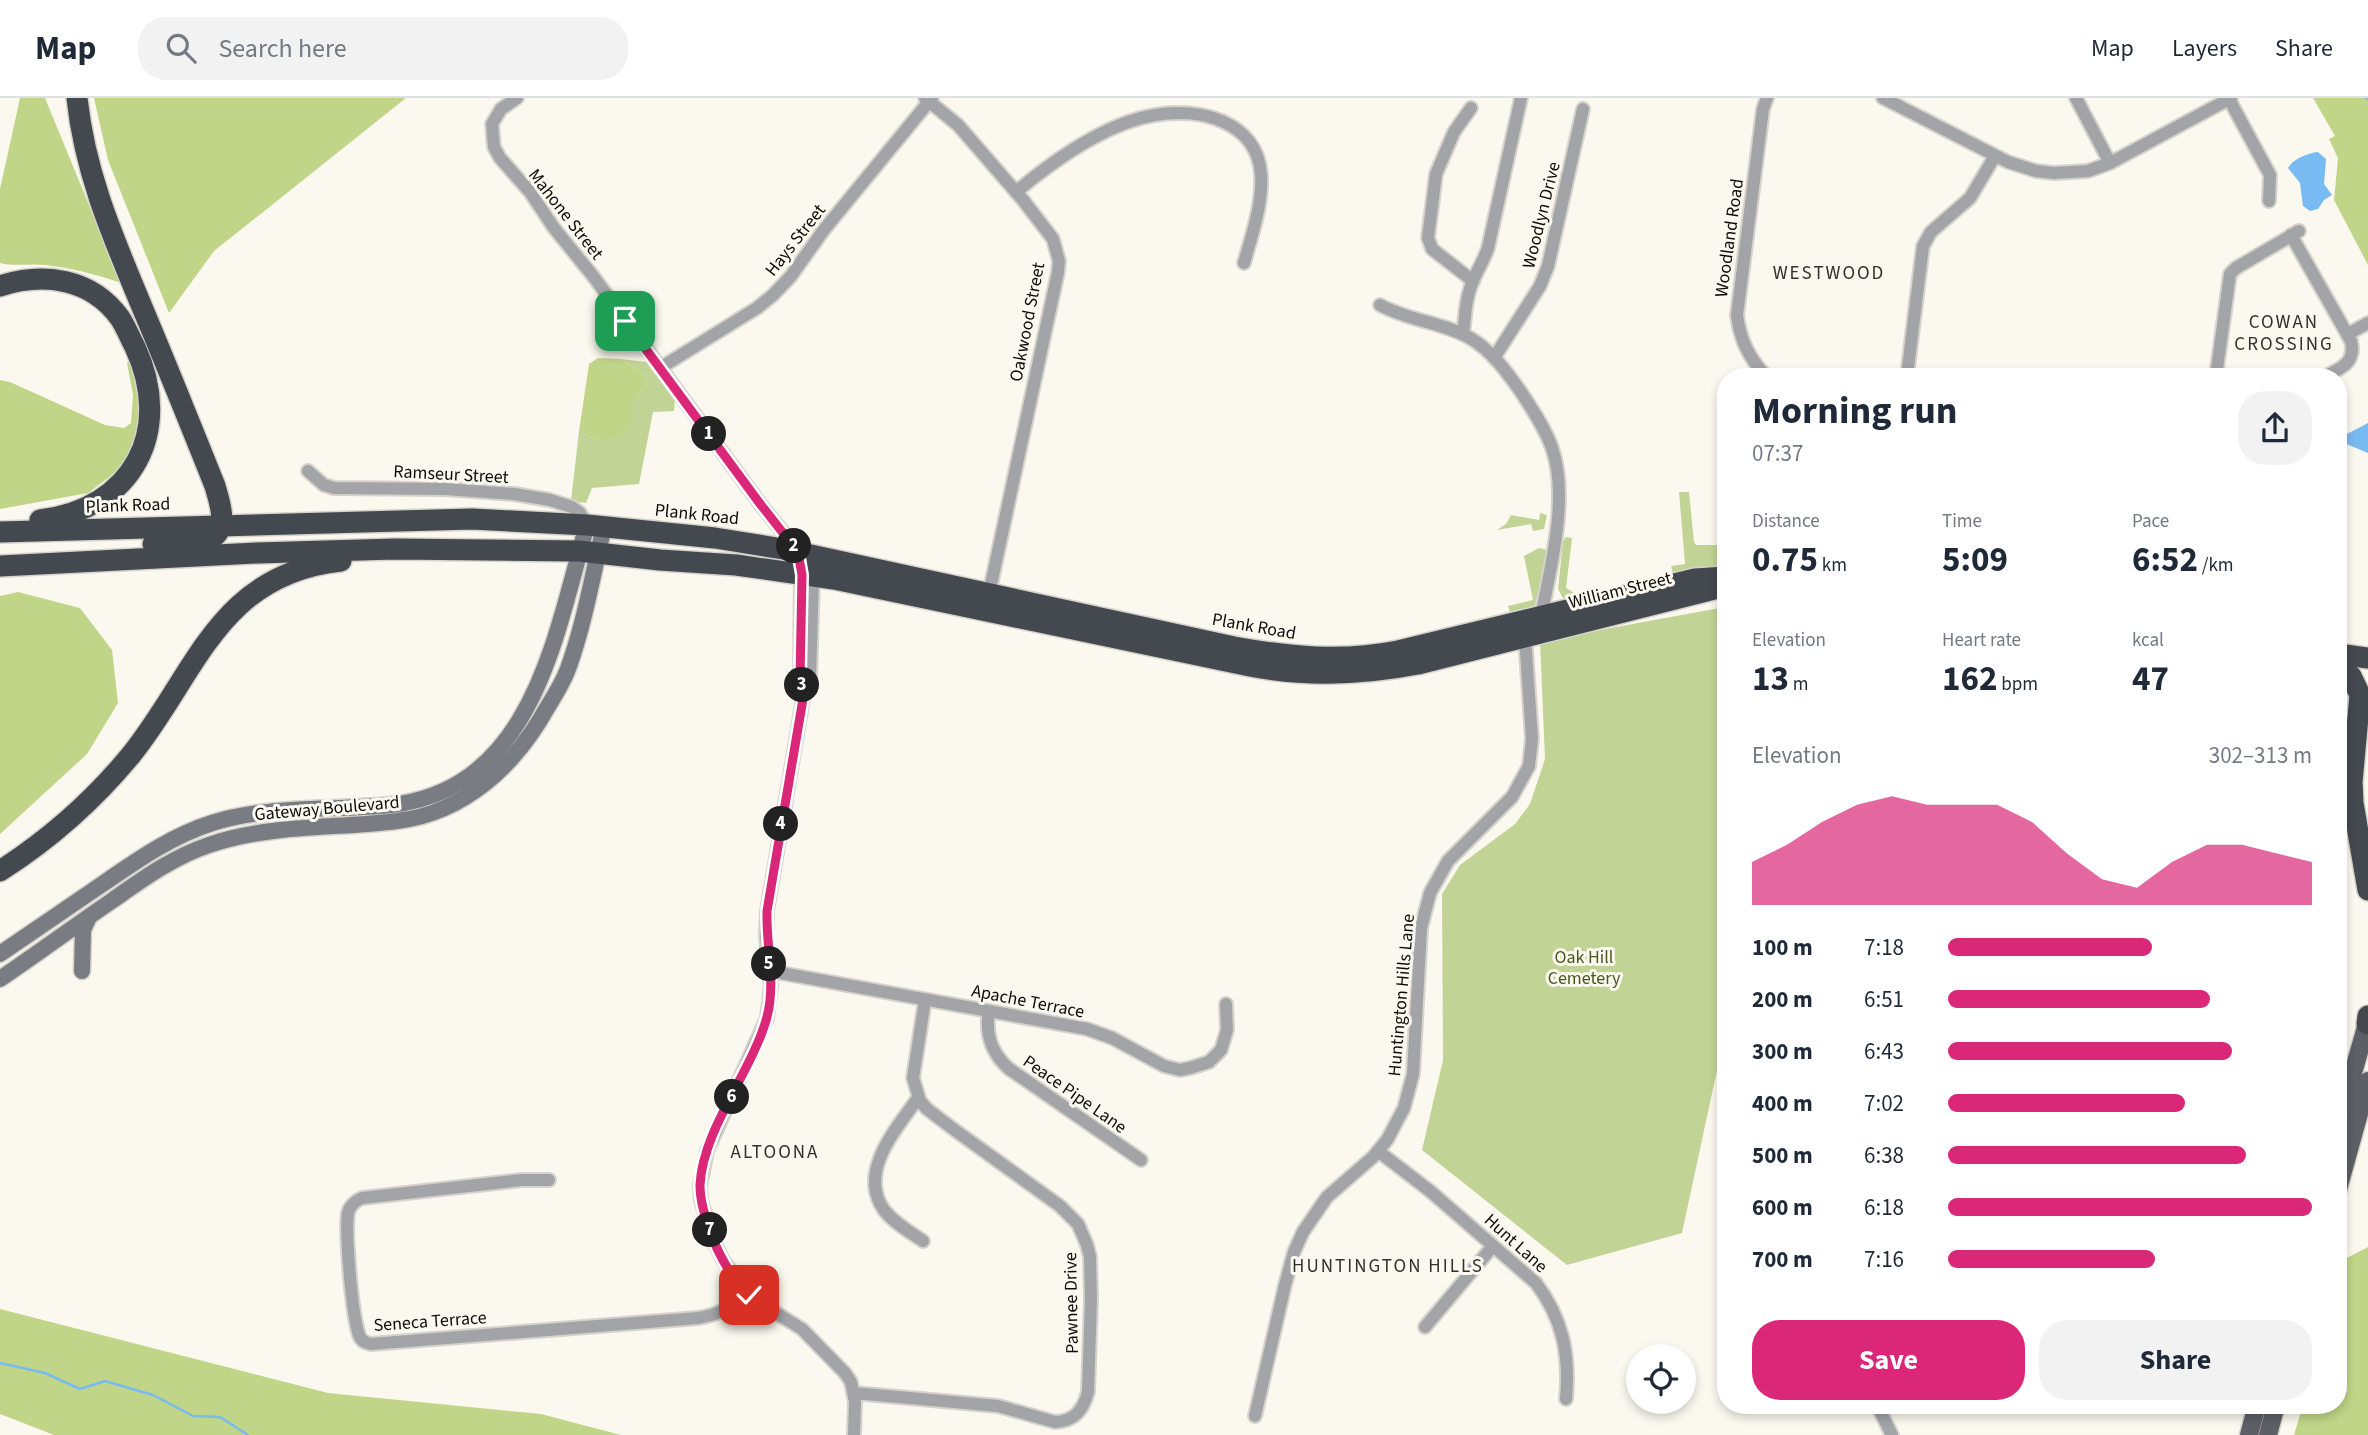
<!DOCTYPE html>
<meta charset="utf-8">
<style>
:root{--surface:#fff;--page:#f2f2f3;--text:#1f2937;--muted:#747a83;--line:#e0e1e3;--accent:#db2777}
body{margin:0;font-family:"Source Sans 3",sans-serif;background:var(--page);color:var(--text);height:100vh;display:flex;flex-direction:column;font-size:26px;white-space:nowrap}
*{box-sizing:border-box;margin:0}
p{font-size:23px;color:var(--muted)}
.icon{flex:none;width:38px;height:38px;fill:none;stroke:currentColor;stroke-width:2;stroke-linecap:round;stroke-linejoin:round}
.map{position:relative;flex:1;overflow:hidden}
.sheet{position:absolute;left:1717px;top:270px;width:630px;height:1046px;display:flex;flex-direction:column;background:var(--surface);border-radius:28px;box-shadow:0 4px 10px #0003}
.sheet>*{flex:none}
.fabs{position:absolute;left:1626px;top:1246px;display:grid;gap:14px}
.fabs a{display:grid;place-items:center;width:70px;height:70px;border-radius:50%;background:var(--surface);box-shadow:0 4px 10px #0003;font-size:35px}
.pin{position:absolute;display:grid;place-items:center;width:60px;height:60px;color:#fff;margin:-30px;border-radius:14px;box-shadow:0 4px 10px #0006}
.km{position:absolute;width:35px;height:35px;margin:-18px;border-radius:50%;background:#222;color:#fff;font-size:19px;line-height:35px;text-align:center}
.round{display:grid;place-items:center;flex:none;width:74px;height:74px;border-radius:28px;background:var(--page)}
.headline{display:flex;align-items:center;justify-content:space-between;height:119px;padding:0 35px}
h1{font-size:38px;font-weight:700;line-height:52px}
.figures{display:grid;grid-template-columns:repeat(3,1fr);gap:10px;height:119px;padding:7px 35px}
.figures div{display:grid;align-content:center}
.figures b{font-size:35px;font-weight:700}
.figures small{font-size:19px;font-weight:400}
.figures p{font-size:19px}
.chart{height:196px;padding:14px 35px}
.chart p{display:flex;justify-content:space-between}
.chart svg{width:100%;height:126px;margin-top:7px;fill:var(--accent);opacity:.7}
.primary-button{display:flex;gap:14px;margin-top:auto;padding:14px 35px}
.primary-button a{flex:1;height:80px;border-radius:28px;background:var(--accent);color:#fff;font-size:28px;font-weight:700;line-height:80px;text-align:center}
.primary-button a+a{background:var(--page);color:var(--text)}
ul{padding:0 35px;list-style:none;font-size:23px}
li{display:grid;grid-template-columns:112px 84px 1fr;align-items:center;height:52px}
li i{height:18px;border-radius:9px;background:var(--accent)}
header{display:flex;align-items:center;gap:42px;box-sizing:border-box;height:98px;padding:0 35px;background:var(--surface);border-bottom:2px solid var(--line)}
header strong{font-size:33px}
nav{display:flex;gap:38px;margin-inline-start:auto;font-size:24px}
.search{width:490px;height:63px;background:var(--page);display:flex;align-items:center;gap:18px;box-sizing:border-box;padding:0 24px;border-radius:28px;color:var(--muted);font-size:26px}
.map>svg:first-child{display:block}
.green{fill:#c2d495}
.forest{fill:#c0d587}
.water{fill:#78bbf2}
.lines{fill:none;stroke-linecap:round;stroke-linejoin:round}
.stream{stroke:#78bbf2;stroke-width:2.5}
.street-casing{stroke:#d5d3ca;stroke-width:16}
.secondary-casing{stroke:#d5d3ca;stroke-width:19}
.primary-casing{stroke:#d5d3ca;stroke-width:21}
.highway-casing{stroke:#d5d3ca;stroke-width:24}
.street{stroke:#a2a4a8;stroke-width:12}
.secondary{stroke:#797c82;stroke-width:16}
.primary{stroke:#5c6066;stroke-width:18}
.highway{stroke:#44484f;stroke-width:21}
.route-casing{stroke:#fff;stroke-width:14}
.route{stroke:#db2777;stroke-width:9}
.labels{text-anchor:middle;stroke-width:6;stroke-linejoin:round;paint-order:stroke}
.street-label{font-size:18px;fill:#0e0d0a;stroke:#fbf9ef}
.park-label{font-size:18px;fill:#4a571f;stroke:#fbf9ef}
.neighbourhood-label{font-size:19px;letter-spacing:2px;fill:#33322a;stroke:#fbf9ef}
</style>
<header>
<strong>Map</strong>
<div class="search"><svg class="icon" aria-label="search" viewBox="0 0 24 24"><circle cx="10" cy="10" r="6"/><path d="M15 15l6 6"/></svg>Search here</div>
<nav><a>Map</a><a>Layers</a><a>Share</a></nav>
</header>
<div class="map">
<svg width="2368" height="1337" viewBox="0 0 2368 1337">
<rect width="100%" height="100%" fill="#fbf9ef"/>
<g class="green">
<polygon points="620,261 648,264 675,301 674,313 653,314 639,386 592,390 586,405 571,403 579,333 596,342 632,325 632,307 647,286 644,276"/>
<polygon points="1679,394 1689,394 1694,444 1696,447 1725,447 1725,472 1674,479 1671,468 1685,466"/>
<polygon points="1540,415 1547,417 1544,431 1533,433 1531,426 1497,432 1506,426 1511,417 1539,422"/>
<polygon points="1566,439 1572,440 1566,490 1585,501 1572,503 1563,500 1558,491 1563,443"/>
<polygon points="1539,450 1545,451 1547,456 1535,507 1530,512 1511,518 1508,508 1533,502 1524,458"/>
<polygon points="1725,509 1725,935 1682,1135 1567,1167 1422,1052 1443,962 1442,796 1460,767 1515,726 1530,706 1545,661 1540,543"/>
</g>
<g class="forest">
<path d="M20 0H45L121 185C95 176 72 170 45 167 29 165 15 169 0 165V91Z"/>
<polygon points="94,0 406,0 214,153 169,215 108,62"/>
<polygon points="2313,0 2368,0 2368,167 2334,102 2338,60 2329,41 2335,38"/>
<polygon points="598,260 620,261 644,276 647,286 632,307 632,325 625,335 614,340 596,342 579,333 589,266"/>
<polygon points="133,264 145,315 125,367 88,395 0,411 0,282 10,284 105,327 124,330 131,325 133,297 127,265"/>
<polygon points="18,494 80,510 112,552 118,605 87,656 0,736 0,498"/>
<polygon points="2368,1149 2368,1337 2294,1337 2303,1307 2338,1307 2338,1186 2345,1161"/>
<polygon points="0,1211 328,1295 541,1316 621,1337 54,1337 0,1316"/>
</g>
<g class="water">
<path d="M2318 54 2326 61 2324 86 2332 97 2324 102 2318 111 2310 113 2303 108 2300 85 2288 70C2293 61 2308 55 2318 54Z"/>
<polygon points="2368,325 2368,355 2344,345 2343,338"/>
</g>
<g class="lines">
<g class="stream">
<polyline points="2366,0 2368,1"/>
<polyline points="0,1265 45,1275 80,1291 105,1283 153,1297 193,1318 220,1319 248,1337"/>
</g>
<defs>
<g id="street">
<polyline points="517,0 501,11 492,26 494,49 500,60 530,94 554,130 593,178 761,407 798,453"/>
<polyline points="925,0 958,27 1023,102 1053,141 1059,163 1058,174 989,496"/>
<polyline points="1883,0 2008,64 2036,73 2054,75 2088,73 2110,65 2231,0"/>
<polyline points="2076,0 2110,65"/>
<polyline points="2229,1 2270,77 2269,103"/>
<polyline points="1471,10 1454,34 1436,76 1428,140 1432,151 1473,183"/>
<path d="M1016 94C1053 63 1106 25 1155 17 1199 9 1257 23 1261 76 1263 105 1252 137 1244 165"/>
<path d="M2291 137 2351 243C2356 264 2342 270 2326 278"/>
<path d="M1380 207C1409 223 1442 224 1470 240 1491 252 1507 274 1521 294 1532 311 1545 330 1552 350 1569 398 1551 469 1541 518L1539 521"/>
<path d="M1463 236C1465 222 1465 205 1470 191 1474 177 1483 165 1488 150L1521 0"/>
<polyline points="2348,236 2368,225"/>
<polyline points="1494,260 1540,188 1548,168 1583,11"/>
<polyline points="660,270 757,210 773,197 791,178 823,133 932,0"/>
<path d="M1766 278C1749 260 1740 242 1737 217L1763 11 1767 0"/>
<polyline points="1907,278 1923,148 1931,134 1970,100 1995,58"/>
<polyline points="2216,278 2230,176 2236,170 2299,133"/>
<polyline points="308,373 324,387 334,390 445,391 514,396 550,402 572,409 580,415 587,427"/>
<polyline points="801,472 800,581 804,595"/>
<polyline points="811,475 813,478 810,581 804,595 767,813 766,838 771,888 767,920 707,1053 700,1088 701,1102 713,1142 723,1162 746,1193 760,1205 802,1231 845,1275 851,1284 855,1304 854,1337"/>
<polyline points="770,873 1087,931 1112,940 1164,968 1180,972 1190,970 1209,964 1221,952 1227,932 1226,906"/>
<path d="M989 913C985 936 991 954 1008 970L1141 1062"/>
<path d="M918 1000C897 1030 857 1074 884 1112 894 1125 910 1134 923 1143"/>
<path d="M1378 1053 1430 1093 1536 1185C1563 1221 1570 1257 1566 1301"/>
<path d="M549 1082H522L362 1100C355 1103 350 1107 348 1115 345 1135 352 1217 359 1237 361 1243 365 1245 371 1246L698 1220C719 1217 731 1209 746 1193"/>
<polyline points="1425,1229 1493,1148"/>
<path d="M854 1295 998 1308 1055 1324C1075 1323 1083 1312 1088 1294L1091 1201 1090 1159 1087 1147 1078 1126 1060 1108 956 1033 927 1011 920 1003 913 980 925 902"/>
<polyline points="1877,1307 1892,1337"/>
<polyline points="1255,1318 1285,1187 1294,1154 1303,1134 1327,1099 1373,1059 1387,1042 1404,1010 1413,976 1421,830 1430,795 1448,763 1512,699 1529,668 1532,641 1525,539 1528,536"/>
</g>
<g id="secondary">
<path d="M0 856C34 833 67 810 101 787 136 763 171 738 212 725 269 707 332 713 391 707 533 691 555 538 587 427"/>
<polyline points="82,873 83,832 89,819"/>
<path d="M0 881C38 855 75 828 113 802 143 781 173 759 209 747 270 726 334 731 397 723 465 715 515 667 547 610 555 597 564 583 569 568 585 523 593 475 604 429"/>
</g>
<g id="primary">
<polyline points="2338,1028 2368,922"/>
<polyline points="2338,1091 2368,983"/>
<polyline points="2249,1337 2257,1307"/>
<polyline points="2268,1337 2276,1307"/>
</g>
<g id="highway">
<path d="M77 0C85 76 113 139 142 209 167 268 191 328 215 388 220 406 229 429 211 441L153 446"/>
<path d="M0 188C44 174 91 180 120 220 126 229 130 240 135 249 174 333 133 411 40 422"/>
<path d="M0 434 472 421 587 427 715 440 783 451 1234 549C1289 559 1342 564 1398 553L1695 481 1726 479"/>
<path d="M0 468 257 455 395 451 579 453 660 462 736 467 834 481 1250 568C1307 579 1361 577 1418 566L1726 488"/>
<polyline points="2338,556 2368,560"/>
<polyline points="2338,568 2351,578 2360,597 2352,684 2353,705 2368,792"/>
<path d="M0 773C50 741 93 703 131 657 197 575 218 476 341 463"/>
<polyline points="2367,926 2368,918"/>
</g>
</defs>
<use href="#street" class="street-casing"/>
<use href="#secondary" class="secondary-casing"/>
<use href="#primary" class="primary-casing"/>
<use href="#highway" class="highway-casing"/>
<use href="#street" class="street"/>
<use href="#secondary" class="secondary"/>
<use href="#primary" class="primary"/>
<use href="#highway" class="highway"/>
</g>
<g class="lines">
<defs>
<path id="route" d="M625 223 761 407 798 454 802 477 800 581 804 595 767 813C766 848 776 885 767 919 752 974 703 1030 700 1087 700 1103 705 1118 710 1133 718 1156 732 1180 749 1197"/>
</defs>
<use href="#route" class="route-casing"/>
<use href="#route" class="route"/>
</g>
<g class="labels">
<g class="street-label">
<text transform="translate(566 116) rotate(52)" y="6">Mahone Street</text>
<text transform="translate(1541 117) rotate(-76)" y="6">Woodlyn Drive</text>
<text transform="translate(1729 140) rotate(-82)" y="6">Woodland Road</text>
<text transform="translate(795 142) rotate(-52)" y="6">Hays Street</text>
<text transform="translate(1027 224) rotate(-79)" y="6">Oakwood Street</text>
<text transform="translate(451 376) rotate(3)" y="6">Ramseur Street</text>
<text transform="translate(128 407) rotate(-2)" y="6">Plank Road</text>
<text transform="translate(697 416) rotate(6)" y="6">Plank Road</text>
<text transform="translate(1620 492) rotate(-14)" y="6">William Street</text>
<text transform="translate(1254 528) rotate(10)" y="6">Plank Road</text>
<text transform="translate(327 710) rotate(-5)" y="6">Gateway Boulevard</text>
<text transform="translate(1401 897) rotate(-85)" y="6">Huntington Hills Lane</text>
<text transform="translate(1028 903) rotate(11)" y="6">Apache Terrace</text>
<text transform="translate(1075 996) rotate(35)" y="6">Peace Pipe Lane</text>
<text transform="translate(1516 1145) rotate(42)" y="6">Hunt Lane</text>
<text transform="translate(1071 1205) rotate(-91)" y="6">Pawnee Drive</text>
<text transform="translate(430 1223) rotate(-4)" y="6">Seneca Terrace</text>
</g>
<g class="park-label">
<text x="1584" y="865">Oak Hill<tspan x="1584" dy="21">Cemetery</tspan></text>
</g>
<g class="neighbourhood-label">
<text x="1829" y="181">WESTWOOD</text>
<text x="2284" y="230">COWAN<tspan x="2284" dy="22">CROSSING</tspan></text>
<text x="775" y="1060">ALTOONA</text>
<text x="1388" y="1174">HUNTINGTON HILLS</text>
</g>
</g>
</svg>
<div class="fabs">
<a><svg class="icon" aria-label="locate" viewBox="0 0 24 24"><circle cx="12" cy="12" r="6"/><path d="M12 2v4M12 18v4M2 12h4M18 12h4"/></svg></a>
</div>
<div class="pin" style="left:625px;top:223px;background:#1e9e55"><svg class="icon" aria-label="arrive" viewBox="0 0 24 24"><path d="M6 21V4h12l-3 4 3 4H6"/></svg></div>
<div class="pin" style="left:749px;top:1197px;background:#d93025"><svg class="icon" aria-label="check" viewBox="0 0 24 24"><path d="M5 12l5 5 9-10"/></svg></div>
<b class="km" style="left:709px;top:336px">1</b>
<b class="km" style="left:794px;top:448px">2</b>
<b class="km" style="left:802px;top:587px">3</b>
<b class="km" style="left:781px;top:726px">4</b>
<b class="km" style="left:769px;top:866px">5</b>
<b class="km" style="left:732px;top:999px">6</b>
<b class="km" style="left:710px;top:1132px">7</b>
<section class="sheet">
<div class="headline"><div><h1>Morning run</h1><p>07:37</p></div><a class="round"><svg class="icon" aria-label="share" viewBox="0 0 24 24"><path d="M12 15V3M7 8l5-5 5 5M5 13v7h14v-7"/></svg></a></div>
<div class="figures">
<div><p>Distance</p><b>0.75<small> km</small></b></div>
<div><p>Time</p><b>5:09</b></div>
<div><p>Pace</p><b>6:52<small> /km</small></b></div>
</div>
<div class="figures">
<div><p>Elevation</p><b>13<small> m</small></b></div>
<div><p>Heart rate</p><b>162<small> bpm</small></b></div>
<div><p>kcal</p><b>47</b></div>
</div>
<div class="chart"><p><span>Elevation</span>302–313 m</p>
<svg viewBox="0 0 160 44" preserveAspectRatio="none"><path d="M0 44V29L10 23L20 15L30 9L40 6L50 9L60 9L70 9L80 15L90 26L100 35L110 38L120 29L130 23L140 23L150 26L160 29V44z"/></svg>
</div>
<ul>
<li><b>100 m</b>7:18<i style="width:56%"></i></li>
<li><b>200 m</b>6:51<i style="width:72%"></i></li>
<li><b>300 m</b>6:43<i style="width:78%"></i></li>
<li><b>400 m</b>7:02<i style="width:65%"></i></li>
<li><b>500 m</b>6:38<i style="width:82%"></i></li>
<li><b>600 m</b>6:18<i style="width:100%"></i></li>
<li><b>700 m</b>7:16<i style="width:57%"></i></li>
</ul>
<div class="primary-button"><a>Save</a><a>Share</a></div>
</section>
</div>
